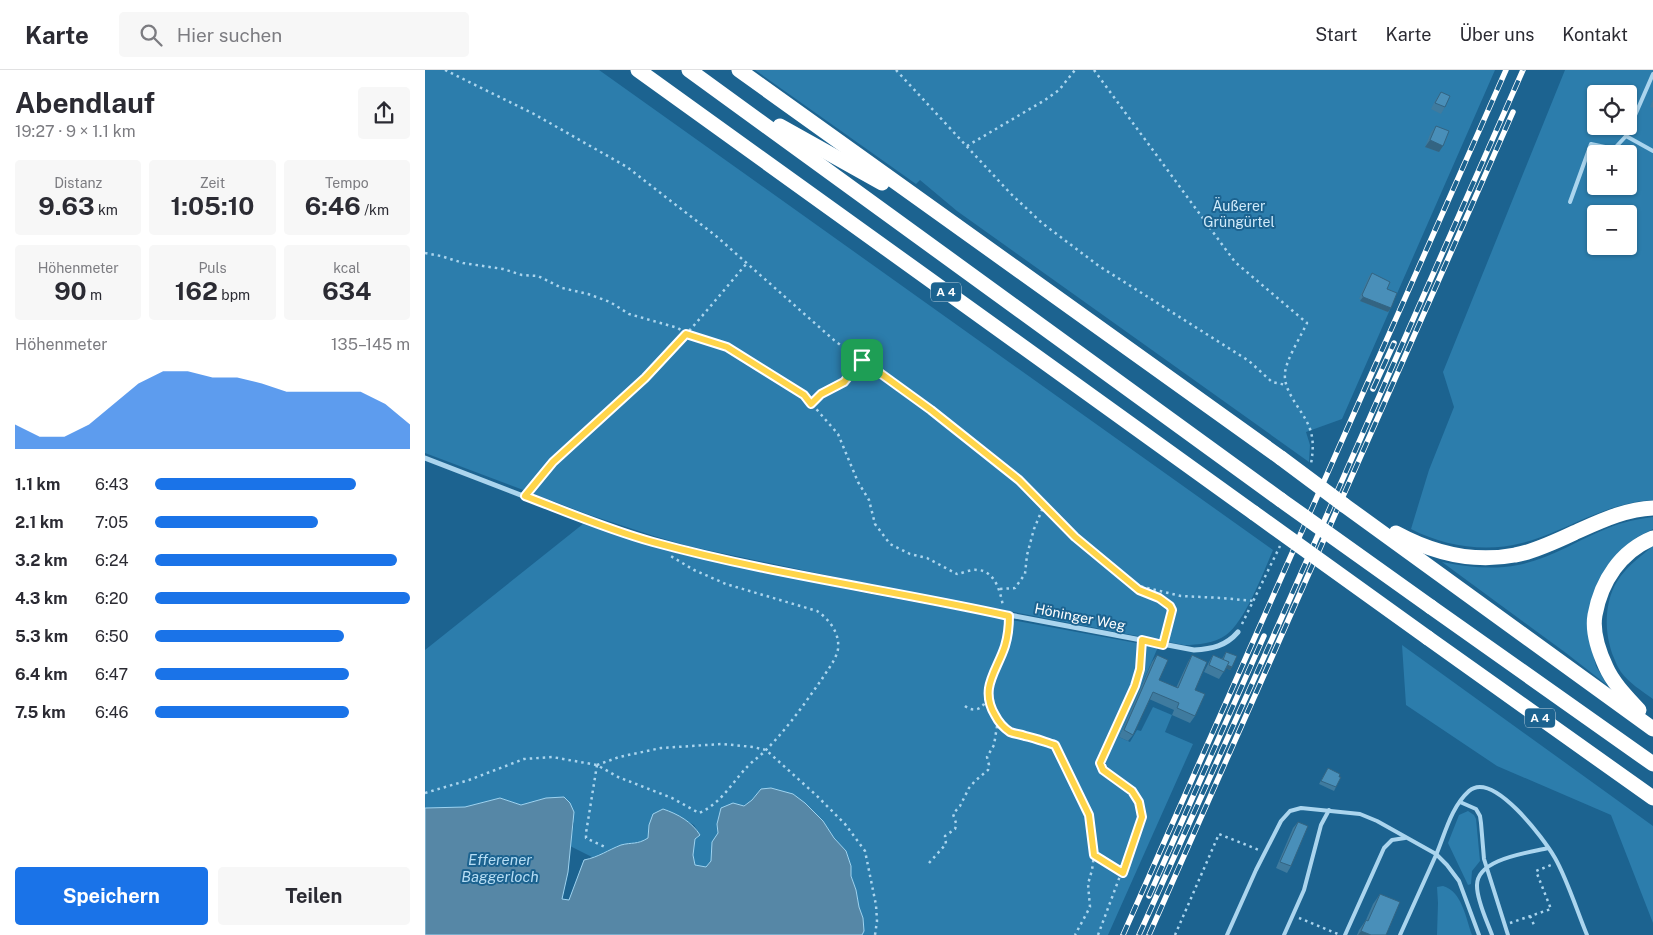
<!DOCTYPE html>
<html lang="de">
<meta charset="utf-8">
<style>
:root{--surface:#fff;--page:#f7f7f7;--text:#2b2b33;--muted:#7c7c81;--line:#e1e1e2;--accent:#1a73e8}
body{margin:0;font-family:"Public Sans",sans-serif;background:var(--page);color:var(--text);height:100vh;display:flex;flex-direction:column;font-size:19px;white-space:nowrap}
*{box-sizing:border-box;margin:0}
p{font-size:16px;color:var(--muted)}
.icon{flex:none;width:28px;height:28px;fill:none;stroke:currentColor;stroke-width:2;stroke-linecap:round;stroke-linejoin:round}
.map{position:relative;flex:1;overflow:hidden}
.side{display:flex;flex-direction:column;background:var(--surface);width:425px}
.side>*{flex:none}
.controls{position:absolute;left:1162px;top:15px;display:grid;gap:10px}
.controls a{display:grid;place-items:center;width:50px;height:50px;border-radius:5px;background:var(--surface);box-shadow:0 1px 4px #0004;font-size:25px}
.pin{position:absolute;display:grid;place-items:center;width:42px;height:42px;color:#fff;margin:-21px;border-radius:10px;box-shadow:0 2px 8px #0006}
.round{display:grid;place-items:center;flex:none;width:52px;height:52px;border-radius:5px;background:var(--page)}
.headline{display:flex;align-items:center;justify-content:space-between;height:85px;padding:0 15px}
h1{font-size:28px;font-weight:700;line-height:38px}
.stats{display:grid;grid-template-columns:repeat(3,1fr);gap:8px;height:85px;padding:5px 15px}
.stats div{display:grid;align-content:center;border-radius:5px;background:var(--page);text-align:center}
.stats b{font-size:25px;font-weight:700}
.stats small{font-size:14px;font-weight:400}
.stats p{font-size:14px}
.chart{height:140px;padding:10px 15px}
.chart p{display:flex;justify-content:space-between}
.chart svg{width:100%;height:90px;margin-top:5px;fill:var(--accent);opacity:.7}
.cta{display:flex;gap:10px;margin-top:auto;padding:10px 15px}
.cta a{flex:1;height:58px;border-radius:5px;background:var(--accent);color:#fff;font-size:20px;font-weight:700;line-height:58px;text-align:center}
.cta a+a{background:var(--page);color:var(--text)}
ul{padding:0 15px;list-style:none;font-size:16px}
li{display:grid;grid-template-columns:80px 60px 1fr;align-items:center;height:38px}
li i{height:12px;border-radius:6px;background:var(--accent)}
header{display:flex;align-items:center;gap:30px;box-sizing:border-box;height:70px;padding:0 25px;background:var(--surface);border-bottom:1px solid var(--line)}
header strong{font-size:24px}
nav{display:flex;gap:28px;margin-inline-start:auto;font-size:18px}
.search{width:350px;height:45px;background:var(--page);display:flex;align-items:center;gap:12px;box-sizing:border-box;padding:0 18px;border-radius:5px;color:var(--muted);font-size:19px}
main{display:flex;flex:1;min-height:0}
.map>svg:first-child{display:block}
.green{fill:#2c7dac;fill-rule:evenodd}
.water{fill:#5687a6;stroke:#9ed3f0}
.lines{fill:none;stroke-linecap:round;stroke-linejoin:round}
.path{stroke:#abd5ee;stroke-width:2.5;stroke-dasharray:2.5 4;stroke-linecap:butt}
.lane{stroke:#abd5ee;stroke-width:4}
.street{stroke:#abd5ee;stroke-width:5}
.highway{stroke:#fff;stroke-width:15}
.rail-casing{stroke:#fff;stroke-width:5.5}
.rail{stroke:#1c6390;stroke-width:4;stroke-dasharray:11;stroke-linecap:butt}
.highway-bridge{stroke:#fff;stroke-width:15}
.wall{fill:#3f7b9f}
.shaded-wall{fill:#336482}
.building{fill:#498fb9;stroke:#336482}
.route-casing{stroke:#fff;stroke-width:10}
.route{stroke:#ffd54a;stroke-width:6}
.labels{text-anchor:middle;stroke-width:4;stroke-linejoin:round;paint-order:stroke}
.shield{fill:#1c6390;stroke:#bbd0de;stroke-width:1}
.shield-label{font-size:12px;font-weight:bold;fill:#fff}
.park-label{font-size:14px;fill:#d1ebfa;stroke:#1c6390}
.street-label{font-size:14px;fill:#fff;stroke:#1c6390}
.water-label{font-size:15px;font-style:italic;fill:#b7def5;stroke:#1c6390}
</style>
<header>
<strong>Karte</strong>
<div class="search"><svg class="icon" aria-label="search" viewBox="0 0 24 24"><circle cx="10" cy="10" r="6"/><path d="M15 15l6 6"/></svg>Hier suchen</div>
<nav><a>Start</a><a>Karte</a><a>Über uns</a><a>Kontakt</a></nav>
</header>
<main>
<section class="side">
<div class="headline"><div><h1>Abendlauf</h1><p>19:27 · 9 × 1.1 km</p></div><a class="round"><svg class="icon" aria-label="share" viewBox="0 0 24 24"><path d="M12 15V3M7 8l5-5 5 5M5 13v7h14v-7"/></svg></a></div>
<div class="stats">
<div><p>Distanz</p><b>9.63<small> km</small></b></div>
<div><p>Zeit</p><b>1:05:10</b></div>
<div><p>Tempo</p><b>6:46<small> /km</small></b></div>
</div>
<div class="stats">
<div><p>Höhenmeter</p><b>90<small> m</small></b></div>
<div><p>Puls</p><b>162<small> bpm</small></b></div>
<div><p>kcal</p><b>634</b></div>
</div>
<div class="chart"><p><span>Höhenmeter</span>135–145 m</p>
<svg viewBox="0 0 160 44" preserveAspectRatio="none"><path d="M0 44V32L10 38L20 38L30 32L40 22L50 12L60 6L70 6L80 9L90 9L100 12L110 16L120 16L130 16L140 16L150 22L160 32V44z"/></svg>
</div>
<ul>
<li><b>1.1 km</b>6:43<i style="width:79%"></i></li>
<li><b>2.1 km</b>7:05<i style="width:64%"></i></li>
<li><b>3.2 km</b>6:24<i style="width:95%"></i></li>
<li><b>4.3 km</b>6:20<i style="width:100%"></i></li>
<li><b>5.3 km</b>6:50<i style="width:74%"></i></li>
<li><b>6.4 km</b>6:47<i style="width:76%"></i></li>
<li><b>7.5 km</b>6:46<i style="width:76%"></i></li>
</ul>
<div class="cta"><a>Speichern</a><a>Teilen</a></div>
</section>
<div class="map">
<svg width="1228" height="865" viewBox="0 0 1228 865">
<rect width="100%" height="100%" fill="#1c6390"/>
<g class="green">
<path d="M0 0H174L848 480C839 501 820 552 801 565 790 573 773 575 759 575L439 513 263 476 229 466 162 444 0 383Z"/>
<polygon points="330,0 1070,0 917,349 881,362 885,375 884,392 532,141 495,110 491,114"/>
<path d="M1140 0H1228V430C1203 431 1177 441 1154 451 1136 459 1117 468 1097 473 1060 483 1019 476 986 459L1004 400 1029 337 1018 302ZM1171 24H1204V56H1171ZM1171 84H1204V116H1171ZM1171 144H1204V176H1171Z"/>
<path d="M1228 447V459L1212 467 1192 484 1167 580 1171 596 1182 615 1141 583 1017 492C1043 497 1067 500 1093 495 1125 489 1153 470 1183 458 1197 452 1213 449 1228 447Z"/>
<path d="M158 454 255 484 440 523 733 577 694 667 705 672 712 660 716 661 728 637 747 645 740 662 768 674 683 865H437L439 861 438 848 434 837 431 820 426 805V796L421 781 409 768 398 751 368 724 336 719C321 738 319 736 296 738L292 754 293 763 287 772 286 791 281 797 270 795 268 785 270 769 275 765 269 755 260 750 224 755 223 768 215 773 197 775 169 788 145 776 149 753 121 728 96 735 75 728 40 737 0 738V580Z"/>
<path d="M1228 476V629C1217 621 1204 613 1196 602 1193 598 1191 593 1189 588 1179 564 1178 530 1195 507 1204 495 1216 486 1228 476Z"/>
<polygon points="977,575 1228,756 1228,853 1186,745 1072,696 981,635"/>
<polygon points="1043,741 1049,745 1051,749 1055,791 1047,801 1046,814 1043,815 1023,773 1034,745"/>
<path d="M1018 816C1037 821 1041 849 1047 865H1012L1013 833 1012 817Z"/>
</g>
<path class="water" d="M346 718 368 724 380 733 398 751 409 768 421 781 426 796V806L431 820 434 837 438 848 439 861 437 865H0V738L40 737 75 728 96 735 121 728 139 727 145 733 149 742 143 802 137 829 144 830 159 790C174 787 183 780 196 775 207 772 212 775 223 768L224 755 228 744 238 739C253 744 267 752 275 765L270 769 268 785 270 795 281 797 286 791 287 772 293 763 292 754 296 738 308 733 319 736 327 730 336 719Z"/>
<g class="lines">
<g class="path">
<polyline points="20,0 109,44 202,97 291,166 410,271 506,340 594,410 650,467 710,515 756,526 797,528 829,531"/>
<polyline points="471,0 585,123 617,153 674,196 824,291 847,312 861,315"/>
<path d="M669 0 810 192 882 253C876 266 861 290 860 303 858 323 879 341 885 359 889 371 888 381 886 394"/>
<polyline points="542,76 620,30 634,20 650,0"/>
<path d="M0 183 16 186 38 193 78 199 97 205 113 206 137 218 163 224 185 232 204 244 253 258 261 264 302 277 379 325 413 364 433 412 444 430 450 454 465 474 485 484 502 488 532 504C538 503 546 499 552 500 570 500 576 523 578 537"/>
<polyline points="386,334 396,324 419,312 437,290"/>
<path d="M103 421C138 378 182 346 221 307 257 271 289 232 322 193"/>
<path d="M711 516C722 526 740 526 747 541L740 567"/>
<polyline points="575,519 590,518 600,504 602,485 609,459 619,435"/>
<polyline points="817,554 855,476"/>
<path d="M563 624C570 666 596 664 630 675L664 745 669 785 667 800 663 814 665 837 650 865"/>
<path d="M540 636C546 641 554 641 559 634L569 600 580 576 584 552"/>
<polyline points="172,695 194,687 236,678 297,674 328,677 341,680 391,725 420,754 440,781 451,835 452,851 450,865"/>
<polyline points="172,695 161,763 161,768 180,777"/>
<path d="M0 723 44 710 99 689 127 687 172 695 193 707 247 728 274 743C296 734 308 711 323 696 329 690 335 686 340 681 362 659 380 633 397 609 403 599 411 590 413 579 415 563 404 549 392 541L301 514 269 500 244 485"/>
<polyline points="669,785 698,803"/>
<polyline points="504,793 521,774 520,766 530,759 531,756 531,753 528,744 535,736 544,718 550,711 563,700 564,695 562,687 569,675 573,650"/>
<polyline points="1105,846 1109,855"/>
<polyline points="874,848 913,864"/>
<polyline points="1085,853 1126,839 1111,801 1126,795"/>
<polyline points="673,865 717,747 714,732 707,721 678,700 675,693 710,616 715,599 717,577"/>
<polyline points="750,865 794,764 834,780"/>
</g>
<g class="lane">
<polyline points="1228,4 1201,66 1228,81"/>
<polyline points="1145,132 1166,74 1189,79 1201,66"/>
<polyline points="1035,732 1051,739 1055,746 1056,753 1059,789 1083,865"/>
<polyline points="802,865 831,800 856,751 865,741 876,738 935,744 952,751 1011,784 1022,795 1034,811 1054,865"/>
<polyline points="859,865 879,820 896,755 904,740"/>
<polyline points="920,865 959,778 967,770 980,768"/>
<path d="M975 865C987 838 999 812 1011 785 1020 764 1026 737 1044 721 1068 700 1119 769 1130 788 1142 809 1152 841 1162 865"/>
<path d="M1067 865C1062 851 1052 831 1052 816 1051 789 1102 783 1123 778"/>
</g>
<path class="street" d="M0 388 163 451 227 472 358 502 769 580C787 579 801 576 813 562"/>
<g class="highway">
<polyline points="213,0 829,443"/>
<polyline points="264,0 856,430"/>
<polyline points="314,0 856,388"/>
<polyline points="355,56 457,113"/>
<polyline points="919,435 1228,659"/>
<path d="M971 463C1008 483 1049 493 1090 485 1109 482 1134 470 1151 462 1176 451 1201 439 1228 438"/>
<polyline points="1006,537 1228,694"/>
<polyline points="1003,568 1228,728"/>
<path d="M1214 640C1202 627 1188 613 1181 597 1174 582 1167 562 1170 545 1176 511 1196 481 1228 468"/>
</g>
<defs>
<g id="rail">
<polyline points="948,319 969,273"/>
<polyline points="724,826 839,566"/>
<polyline points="698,865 1081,0"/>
<polyline points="714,865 852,558 1098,0"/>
<polyline points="724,865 1088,42"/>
</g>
</defs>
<use href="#rail" class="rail-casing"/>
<use href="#rail" class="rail"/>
<g class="highway-bridge">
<polyline points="856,388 919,435"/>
<polyline points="856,430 1006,537"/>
<polyline points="829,443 1003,568"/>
</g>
</g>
<g class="wall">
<polygon points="1016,22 1020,37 1016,44 1006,39 1011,29"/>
<polygon points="1228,29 1228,38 1225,37"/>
<polygon points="1011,56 1018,76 1014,82 1000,77 1006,62"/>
<polygon points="947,203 962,219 963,242 935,231 936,229 934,229 944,206"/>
<polygon points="801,582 807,597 805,600 801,598 794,609 779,602 784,592 788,585 797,589"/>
<polygon points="732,585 734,610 751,618 763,592 767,585 770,620 770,646 765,653 747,645 749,640 724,629 708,665 703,671 694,667 727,592"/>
<polygon points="903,698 911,717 909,721 894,714"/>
<polygon points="873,752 866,796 862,803 851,798 868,758"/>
<polygon points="955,824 961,865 932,865 934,860 941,850 948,834"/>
</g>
<g class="shaded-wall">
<polygon points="1005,70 1018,76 1014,82 1000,77"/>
<polygon points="938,227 966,238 963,242 935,231"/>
<polygon points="797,592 807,597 805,600 795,596"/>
<polygon points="936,861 946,865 933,865"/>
</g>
<g class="building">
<polygon points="1016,22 1025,26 1020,37 1010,33"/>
<polygon points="1011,56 1024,61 1018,76 1005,70"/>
<polygon points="947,203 965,212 962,219 972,223 966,238 938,227 938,226 937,225"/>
<polygon points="801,582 812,586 807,597 802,595 804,592 798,590"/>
<polygon points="732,585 743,590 734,610 753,618 767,585 782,592 770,620 780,624 770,646 752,638 754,633 728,622 708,665 699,660"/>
<polygon points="788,585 804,592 799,602 784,595"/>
<polygon points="903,698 915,704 914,707 916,707 911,717 896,711"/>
<polygon points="873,752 883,756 866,796 855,792"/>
<polygon points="955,824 975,832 961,865 946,865 936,861 941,850 943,851"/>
</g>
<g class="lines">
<defs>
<path id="route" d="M261 264 302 277 379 325 386 334 396 324 419 312 437 290 506 340 594 410 650 467 714 520 734 528 745 536 747 540 738 575 717 570 715 599 710 616 675 693 678 700 707 721 714 732 717 747 698 803 669 785 664 745 630 675C620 672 610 668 600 666 595 664 590 664 585 662 579 658 573 651 570 645 554 618 572 601 580 576 583 566 584 556 584 546 466 520 345 504 228 472 184 460 142 442 100 426L128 392 220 308Z"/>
</defs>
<use href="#route" class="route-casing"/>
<use href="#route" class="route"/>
</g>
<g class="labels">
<g class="shield">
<rect x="506" y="212.5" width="30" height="19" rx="4"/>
<rect x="1100" y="638.5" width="30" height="19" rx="4"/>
</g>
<g class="shield-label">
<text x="521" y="226">A 4</text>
<text x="1115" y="652">A 4</text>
</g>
<g class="park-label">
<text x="814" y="141">Äußerer<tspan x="814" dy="16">Grüngürtel</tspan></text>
</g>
<g class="street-label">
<text transform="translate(655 547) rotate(11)" y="5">Höninger Weg</text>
</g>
<g class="water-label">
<text x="75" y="795">Efferener<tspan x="75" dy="17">Baggerloch</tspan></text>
</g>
</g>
</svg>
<div class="controls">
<a><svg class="icon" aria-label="locate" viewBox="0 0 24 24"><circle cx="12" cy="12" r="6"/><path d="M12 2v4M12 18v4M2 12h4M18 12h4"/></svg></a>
<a>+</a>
<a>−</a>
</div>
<div class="pin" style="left:437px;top:290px;background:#1e9e55"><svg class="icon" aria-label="arrive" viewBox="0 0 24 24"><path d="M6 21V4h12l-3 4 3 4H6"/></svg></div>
</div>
</main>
